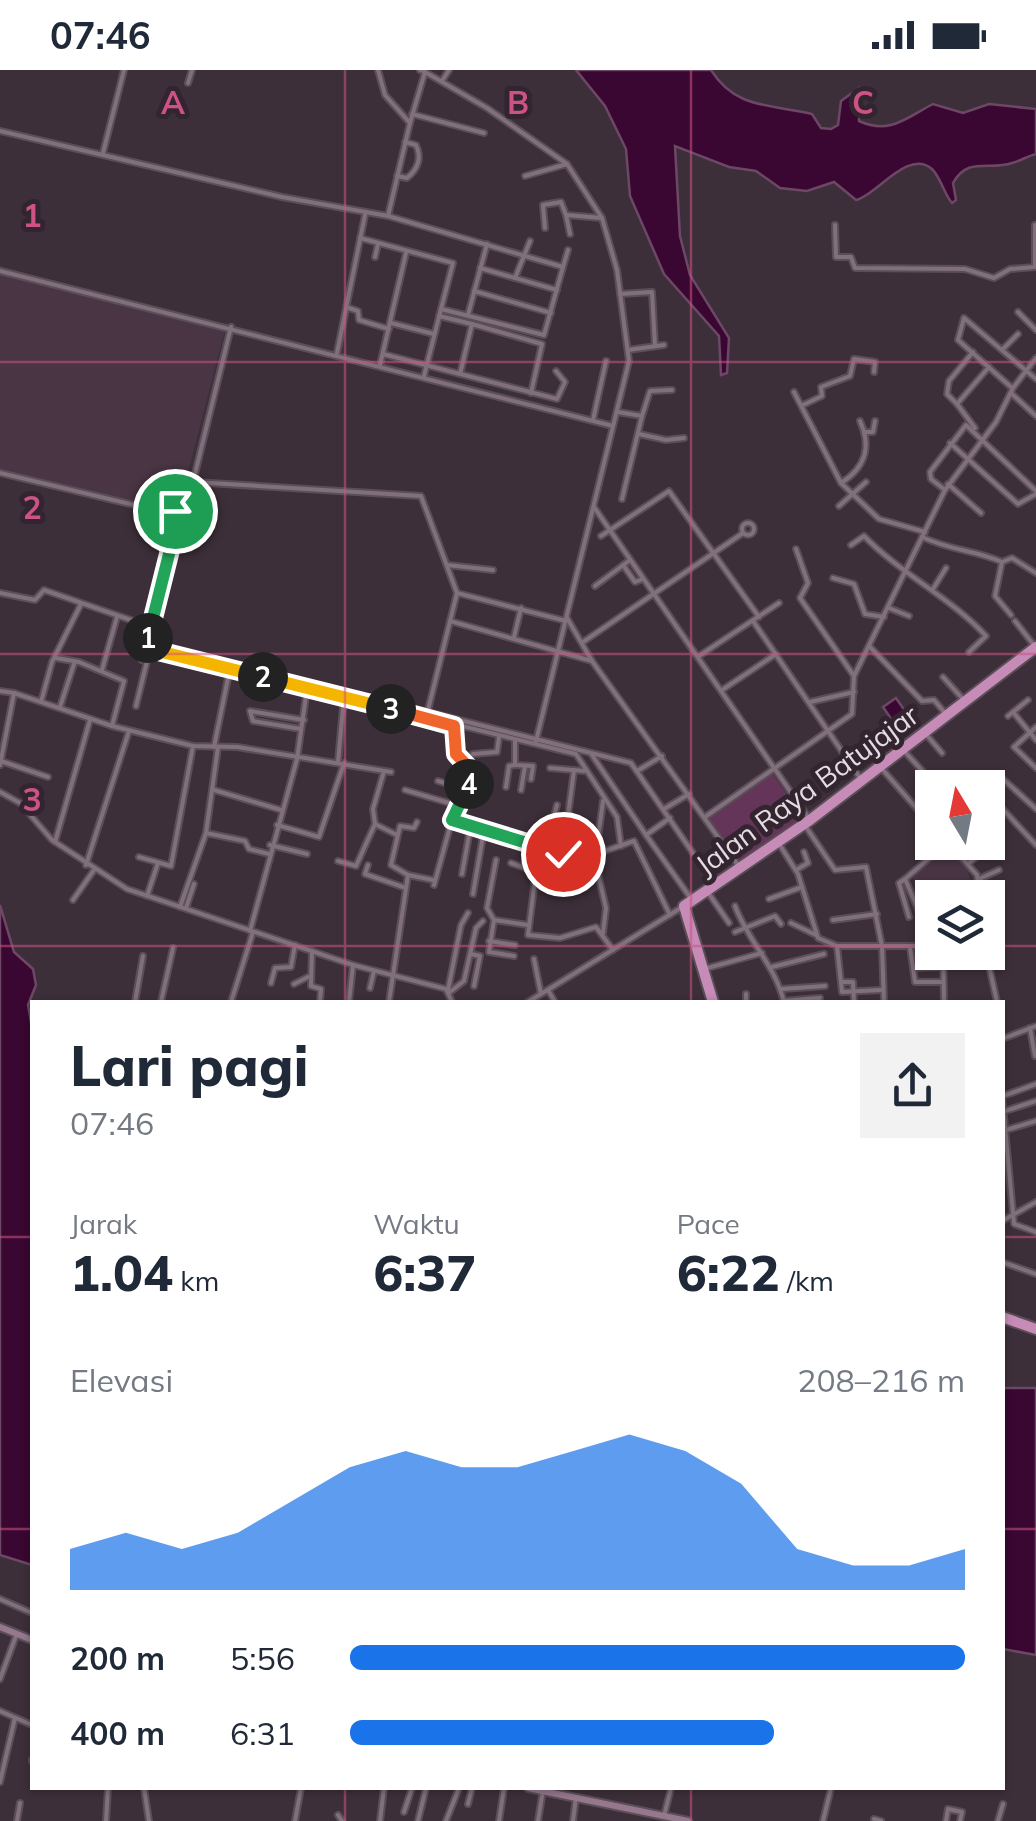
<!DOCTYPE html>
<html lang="id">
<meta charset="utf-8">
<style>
:root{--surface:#fff;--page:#f2f2f3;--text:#1f2937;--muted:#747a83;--accent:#1a73e8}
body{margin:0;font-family:Mulish,sans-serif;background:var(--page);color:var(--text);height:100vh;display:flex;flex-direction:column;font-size:38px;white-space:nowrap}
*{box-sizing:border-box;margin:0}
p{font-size:32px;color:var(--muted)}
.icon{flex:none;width:55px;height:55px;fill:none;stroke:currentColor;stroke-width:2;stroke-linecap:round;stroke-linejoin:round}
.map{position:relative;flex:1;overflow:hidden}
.sheet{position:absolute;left:30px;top:930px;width:975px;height:790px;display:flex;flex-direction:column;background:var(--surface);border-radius:0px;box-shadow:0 2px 8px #0004}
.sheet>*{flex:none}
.needle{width:65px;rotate:350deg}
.fabs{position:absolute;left:915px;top:700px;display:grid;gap:20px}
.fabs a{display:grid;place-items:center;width:90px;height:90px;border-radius:0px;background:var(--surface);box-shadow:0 2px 8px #0004;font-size:50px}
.pin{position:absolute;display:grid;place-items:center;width:85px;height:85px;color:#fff;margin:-42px;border:5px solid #fff;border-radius:50%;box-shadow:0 2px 10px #0007}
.km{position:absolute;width:50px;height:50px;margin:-25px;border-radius:50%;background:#222;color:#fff;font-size:28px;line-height:50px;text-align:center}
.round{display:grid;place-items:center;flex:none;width:105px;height:105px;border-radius:0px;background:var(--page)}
.overview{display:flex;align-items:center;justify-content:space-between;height:170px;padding:0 40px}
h1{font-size:55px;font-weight:800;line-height:75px}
.figures{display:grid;grid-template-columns:repeat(3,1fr);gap:15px;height:170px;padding:10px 40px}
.figures div{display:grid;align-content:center}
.figures b{font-size:50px;font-weight:800}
.figures small{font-size:28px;font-weight:400}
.figures p{font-size:28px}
.chart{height:280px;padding:20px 40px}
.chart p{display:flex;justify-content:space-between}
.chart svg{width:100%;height:180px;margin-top:10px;fill:var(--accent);opacity:.7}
ul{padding:0 40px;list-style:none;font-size:32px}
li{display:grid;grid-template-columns:160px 120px 1fr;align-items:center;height:75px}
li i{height:25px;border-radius:12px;background:var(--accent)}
.status{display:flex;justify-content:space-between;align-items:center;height:70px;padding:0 50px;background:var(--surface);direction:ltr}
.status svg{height:28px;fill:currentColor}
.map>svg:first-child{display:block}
.built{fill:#493544}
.green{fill:#643459}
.water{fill:#390731;stroke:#6d4766;stroke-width:2.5}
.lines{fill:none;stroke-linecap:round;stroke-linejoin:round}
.street-casing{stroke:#5a4e57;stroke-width:8}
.secondary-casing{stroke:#5a4e57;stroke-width:10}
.highway-casing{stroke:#5a4e57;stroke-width:14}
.street{stroke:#81707c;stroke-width:4}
.secondary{stroke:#96788e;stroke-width:6}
.highway{stroke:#c68bb7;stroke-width:10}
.split-1-casing{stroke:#fff;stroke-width:20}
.split-2-casing{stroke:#fff;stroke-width:20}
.split-3-casing{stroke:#fff;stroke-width:20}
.split-4-casing{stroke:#fff;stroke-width:20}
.split-5-casing{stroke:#fff;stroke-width:20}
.split-1{stroke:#22a559;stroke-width:12}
.split-2{stroke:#f5b400;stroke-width:12}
.split-3{stroke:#f5b400;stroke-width:12}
.split-4{stroke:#f0652b;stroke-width:12}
.split-5{stroke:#22a559;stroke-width:12}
.grid{fill:none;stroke:#cd5384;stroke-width:2.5;stroke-opacity:0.55}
.labels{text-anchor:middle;stroke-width:10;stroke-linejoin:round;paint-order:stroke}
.street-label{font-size:28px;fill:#e6dde3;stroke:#33252f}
.grid-label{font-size:32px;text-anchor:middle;font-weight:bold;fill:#cd5384;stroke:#33252f;stroke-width:10;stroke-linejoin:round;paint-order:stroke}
</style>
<div class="status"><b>07:46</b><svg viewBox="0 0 49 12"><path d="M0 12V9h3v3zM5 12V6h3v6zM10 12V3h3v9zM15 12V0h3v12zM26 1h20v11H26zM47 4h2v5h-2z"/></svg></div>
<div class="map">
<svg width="1036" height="1751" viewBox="0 0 1036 1751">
<rect width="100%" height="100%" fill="#3d2f39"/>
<g class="built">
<polygon points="0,196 225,260 176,449 0,404"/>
<polygon points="948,775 966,796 976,827 935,825 925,830 912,805"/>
</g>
<polygon class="green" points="772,703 804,749 739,794 707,748"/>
<g class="water">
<path d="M576 0H711C736 40 772 34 812 44L821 58 831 59 838 55 841 31 859 18V51C890 65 906 48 933 34L963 43 989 34 1036 39V84C1028 86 1020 91 1012 93 989 101 968 86 953 113L956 130 952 133C944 124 941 108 932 99 908 78 876 126 856 130L834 112 807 121 780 118 756 101 729 97 675 76 680 166 690 205 729 268 727 303 721 305 719 266 664 204 630 126 626 79 605 36Z"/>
<polygon points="896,628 914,654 901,663 883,637"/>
<polygon points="0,835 14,882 33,899 36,915 28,935 32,958 32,1495 0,1485"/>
<polygon points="1003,1318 1036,1318 1036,1585 1003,1579"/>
</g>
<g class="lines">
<defs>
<g id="street">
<polyline points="378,0 385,25 410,53 388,146"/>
<polyline points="425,2 487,38 567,94 602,148 617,200 629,291 536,671"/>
<polyline points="442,11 449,0"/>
<polyline points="188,13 192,0"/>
<polyline points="412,44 484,63"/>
<polyline points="410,53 425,2 420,0"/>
<polyline points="0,61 282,127 388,146 563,197 544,265 441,239 424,306"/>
<polyline points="103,83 124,0"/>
<path d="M397 106 407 108C418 99 422 88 416 75L405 72"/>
<polyline points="525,106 567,94"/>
<polyline points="835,155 836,187 851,187 855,198 965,199 994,208 1010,199 1036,197"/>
<polyline points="1035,155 1035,197"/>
<polyline points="545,158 543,135 561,132 566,145"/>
<polyline points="570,164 566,145 602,148"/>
<polyline points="360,168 453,193 441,239"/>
<polyline points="375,187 378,174"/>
<polyline points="563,197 568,180"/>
<polyline points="480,198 557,220"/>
<polyline points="0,201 613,356"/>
<polyline points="515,208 530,171"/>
<polyline points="474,221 551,243"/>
<polyline points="620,224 652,222 655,276"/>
<polyline points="349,238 358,241 359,250 389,259"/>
<polyline points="1018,242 1036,260"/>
<polyline points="468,245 487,174"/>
<polyline points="439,246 472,254 460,304"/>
<polyline points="391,253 434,264"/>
<polyline points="472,254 542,274 531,323"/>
<polyline points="1003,279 1018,264"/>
<polyline points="628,280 664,275"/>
<polyline points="973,282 949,311 947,324 957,334 989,297"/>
<polyline points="337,283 365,145"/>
<polyline points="383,284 557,329 565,312 556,301"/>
<polyline points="380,295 406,183"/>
<polyline points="1011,317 958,270 964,248 1036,309"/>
<polyline points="794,322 841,413 879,449 925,462"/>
<polyline points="1011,323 1036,346"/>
<polyline points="957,334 975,358"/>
<polyline points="803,335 822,326 821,317 850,306 854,289 875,292 874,302"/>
<polyline points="618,342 642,346 622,429"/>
<polyline points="642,346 650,321 672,320"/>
<polyline points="593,350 606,291"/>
<polyline points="864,362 873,362 875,351"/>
<polyline points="639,364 666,370 684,368"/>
<polyline points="950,373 1018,434 1036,424"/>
<polyline points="0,403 172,444 184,414 193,412 231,257"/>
<path d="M841 413C865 398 872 377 860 351"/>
<polyline points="948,414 981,443"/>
<polyline points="945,420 931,409 930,402 966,355 1036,421"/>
<polyline points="839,436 866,412"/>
<polyline points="594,437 810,750"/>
<circle cx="748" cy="459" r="6"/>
<polyline points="601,466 669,421 759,547"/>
<path d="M922 467C952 481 975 480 1002 492L995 526 1011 545"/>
<path d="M851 475 864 466C901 504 950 527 986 566L969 582"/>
<polyline points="796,479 808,513 800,528 854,606"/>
<polyline points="1002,492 1012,488 1036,503"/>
<polyline points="447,495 493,500"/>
<polyline points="623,495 635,512 643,509"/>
<polyline points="833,508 854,514 865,544 884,547"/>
<polyline points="595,516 630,490"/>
<polyline points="933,519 946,498"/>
<polyline points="0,523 35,530 44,520 151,557"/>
<polyline points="457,523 566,551"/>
<polyline points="889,538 909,546"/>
<polyline points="567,548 592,591 738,795"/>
<polyline points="450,551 592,591"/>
<polyline points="753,551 860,708"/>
<polyline points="1015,551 1033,574"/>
<polyline points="514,567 521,538"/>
<polyline points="583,572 743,463"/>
<polyline points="870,577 922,631 934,630 945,643"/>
<polyline points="146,578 576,684 617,747 621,776"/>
<polyline points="699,586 779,533"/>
<polyline points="56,588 79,592 124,611 112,656 193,676 237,677 391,702"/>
<polyline points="142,590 178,448 175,441"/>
<polyline points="102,600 117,547"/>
<polyline points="943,607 962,628"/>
<polyline points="722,620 776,584"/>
<polyline points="0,621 14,623"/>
<polyline points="41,632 112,656"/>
<polyline points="810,632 854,622"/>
<polyline points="136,636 150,579"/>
<polyline points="60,637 74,594"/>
<polyline points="1013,642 1036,670"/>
<polyline points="427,644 457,523 421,426 193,412 153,560 156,574 631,693 708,805"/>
<polyline points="1008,646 1028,630"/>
<polyline points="1036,657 1014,677 1036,698"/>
<polyline points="301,659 253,651 250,641 304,650"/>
<polyline points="925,663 942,683"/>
<polyline points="515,671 515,695 533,696 531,709"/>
<polyline points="214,677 230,598"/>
<polyline points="906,683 938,718"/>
<polyline points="473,684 497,682 499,667"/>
<polyline points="592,685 646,765 670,748"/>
<polyline points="1,691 48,707"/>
<polyline points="338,692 344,627"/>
<polyline points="0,695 14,623 41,632 52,592 81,534"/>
<polyline points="550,698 584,701"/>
<polyline points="883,700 932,756"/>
<polyline points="637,701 662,686"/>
<polyline points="438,711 465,719"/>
<polyline points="506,717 509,696 515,695"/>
<polyline points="214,720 281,740"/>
<polyline points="405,720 456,735"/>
<polyline points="521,720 525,696"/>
<polyline points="988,720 1002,708 1036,739"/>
<polyline points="0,722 20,733 52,770 127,819 353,895 446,919 452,932"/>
<polyline points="988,723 1036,775"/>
<polyline points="664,739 689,724"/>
<polyline points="920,745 930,736"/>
<polyline points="705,747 852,644 854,606 945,420 996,352 1013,318 1036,288"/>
<polyline points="452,750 595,791"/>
<polyline points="375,754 397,765"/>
<polyline points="804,754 835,800 866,797 882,876 884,932"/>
<polyline points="277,755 319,767 344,693"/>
<polyline points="206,763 245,771 249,779 269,784"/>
<polyline points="646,765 692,830"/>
<polyline points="55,772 90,650"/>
<polyline points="778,772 798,804 818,868 837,876 926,876"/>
<polyline points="270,775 307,784"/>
<polyline points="563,784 574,700"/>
<polyline points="596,784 634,771 670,845"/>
<polyline points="543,786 557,735"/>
<polyline points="139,787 171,796 193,676"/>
<polyline points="496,790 487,838 494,850 489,882 514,886"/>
<polyline points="338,791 356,796 375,754 373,739 384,701"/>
<polyline points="511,793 536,802 528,865 560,868 596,857 613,880"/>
<polyline points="968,794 999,767"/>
<polyline points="86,795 129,661"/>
<polyline points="368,795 365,804 403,817"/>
<polyline points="796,800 808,793 804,782"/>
<polyline points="462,804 471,754"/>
<polyline points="408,805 433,810"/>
<polyline points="905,809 899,813 909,847"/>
<polyline points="979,809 999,800"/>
<polyline points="434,815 456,735 473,704 456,684 454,656"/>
<polyline points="707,821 729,853"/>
<polyline points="473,824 484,760"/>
<polyline points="147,826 158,793"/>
<polyline points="769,829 802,817"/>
<polyline points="73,830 94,800"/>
<path d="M735 836C748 871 775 895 784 932"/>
<polyline points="180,837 206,763 218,677"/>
<polyline points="186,838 194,814"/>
<polyline points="921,846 905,809 948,772 977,805 980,828"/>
<polyline points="494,850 528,855"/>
<polyline points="833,850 877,844"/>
<polyline points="791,853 816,865"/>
<polyline points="250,861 297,689 307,619"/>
<polyline points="735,862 775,846 781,854"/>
<polyline points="603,863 606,838 595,791 603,731"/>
<polyline points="988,865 997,863"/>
<polyline points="489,871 515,875"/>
<polyline points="837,876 842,922 881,920"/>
<polyline points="910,877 915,912 943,912"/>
<polyline points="312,881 311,916 321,919 320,932"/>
<polyline points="943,882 944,932"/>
<polyline points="986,882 997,932"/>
<polyline points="471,884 480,886 474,916"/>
<polyline points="534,889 541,924"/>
<polyline points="772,897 824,884"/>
<polyline points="913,898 943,897"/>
<polyline points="704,899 762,883"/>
<polyline points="841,912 853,912 854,932"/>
<polyline points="271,913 275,898 291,897 295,875"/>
<polyline points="294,914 308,907"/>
<polyline points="370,918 374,901"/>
<polyline points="781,919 825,916"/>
<polyline points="448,920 461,855 468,843"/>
<polyline points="548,920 555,932"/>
<polyline points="450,922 464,911 476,858 483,851"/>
<polyline points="783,931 820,928"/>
<polyline points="135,932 143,886"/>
<polyline points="161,932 173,878"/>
<polyline points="231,932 253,862"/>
<polyline points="349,932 353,895"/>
<polyline points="389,932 408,805 391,795 400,756 414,758 417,752"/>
<polyline points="528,932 684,836"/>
<polyline points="746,932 746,924"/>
<polyline points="1030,958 1035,986"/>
<polyline points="1002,969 1036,956"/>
<polyline points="1002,1025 1014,1154 1036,1162"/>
<polyline points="1003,1026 1036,1014"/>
<polyline points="1005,1041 1036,1031"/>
<polyline points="1006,1060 1036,1051"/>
<polyline points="1002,1151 1036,1132"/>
<polyline points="1002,1192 1036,1204"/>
<polyline points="0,1529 32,1543"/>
<polyline points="0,1609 16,1566"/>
<polyline points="0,1641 32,1655"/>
<polyline points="32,1691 32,1690"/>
<polyline points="0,1712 15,1648"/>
<polyline points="144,1718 149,1751"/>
<polyline points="468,1734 472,1718"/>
<polyline points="404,1742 412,1718"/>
<polyline points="338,1745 342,1751"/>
<polyline points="664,1746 671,1718"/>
<polyline points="874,1749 881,1751"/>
<polyline points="17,1751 20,1733"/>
<polyline points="106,1751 108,1718"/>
<polyline points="295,1751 301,1718"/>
<polyline points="380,1751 384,1718"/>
<polyline points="418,1751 426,1718"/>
<polyline points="446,1751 459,1718"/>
<polyline points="499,1751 504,1718"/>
<polyline points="538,1751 543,1720"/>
<polyline points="573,1751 576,1727"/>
<polyline points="823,1751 831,1718"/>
<polyline points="946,1751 948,1739 962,1742 960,1751"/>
<polyline points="998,1751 1003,1734"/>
</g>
<g id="secondary">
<polyline points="0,1557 32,1570"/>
<polyline points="528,1718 688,1751"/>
</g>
<g id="highway">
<polyline points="713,932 684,836 810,750 1036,577"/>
<polyline points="1002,1247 1036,1259"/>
</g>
</defs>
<use href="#street" class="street-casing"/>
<use href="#secondary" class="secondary-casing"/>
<use href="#highway" class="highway-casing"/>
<use href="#street" class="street"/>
<use href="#secondary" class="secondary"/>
<use href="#highway" class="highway"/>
</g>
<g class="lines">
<defs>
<polyline id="split-1" points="148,568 178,448 175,441"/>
<polyline id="split-2" points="148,568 146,578 263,607"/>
<polyline id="split-3" points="263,607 391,639"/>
<polyline id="split-4" points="391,639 454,656 456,684 473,702 469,714"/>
<polyline id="split-5" points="469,714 452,750 563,784"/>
</defs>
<use href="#split-1" class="split-1-casing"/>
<use href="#split-2" class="split-2-casing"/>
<use href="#split-3" class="split-3-casing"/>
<use href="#split-4" class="split-4-casing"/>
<use href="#split-5" class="split-5-casing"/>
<use href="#split-1" class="split-1"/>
<use href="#split-2" class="split-2"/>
<use href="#split-3" class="split-3"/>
<use href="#split-4" class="split-4"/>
<use href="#split-5" class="split-5"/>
</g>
<path class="grid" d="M345 0V932M691 0V932M0 292H1036M0 584H1036M0 876H932M988 876H1036M0 1167H32M1002 1167H1036M0 1459H32M1002 1459H1036M345 1718V1751M691 1718V1751"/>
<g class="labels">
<g class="street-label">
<text transform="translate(807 720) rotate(-36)" y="10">Jalan Raya Batujajar</text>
</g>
</g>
<g class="grid-label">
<text x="173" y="44">A</text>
<text x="518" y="44">B</text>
<text x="863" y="44">C</text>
<text x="32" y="157">1</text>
<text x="32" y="449">2</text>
<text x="32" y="741">3</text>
</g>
</svg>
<div class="fabs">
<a><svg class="needle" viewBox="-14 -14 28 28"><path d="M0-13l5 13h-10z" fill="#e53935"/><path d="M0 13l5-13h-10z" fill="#747a83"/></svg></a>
<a><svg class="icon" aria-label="layers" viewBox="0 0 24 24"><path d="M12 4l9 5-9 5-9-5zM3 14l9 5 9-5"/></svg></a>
</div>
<div class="pin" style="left:175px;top:441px;background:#1e9e55"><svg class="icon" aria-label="arrive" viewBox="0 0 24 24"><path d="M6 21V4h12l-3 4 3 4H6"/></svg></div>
<div class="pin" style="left:563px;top:784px;background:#d93025"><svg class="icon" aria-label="check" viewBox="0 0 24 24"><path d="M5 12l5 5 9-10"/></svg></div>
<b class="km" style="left:148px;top:568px">1</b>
<b class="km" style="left:263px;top:607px">2</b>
<b class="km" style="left:391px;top:639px">3</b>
<b class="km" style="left:469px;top:714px">4</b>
<section class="sheet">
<div class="overview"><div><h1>Lari pagi</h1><p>07:46</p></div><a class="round"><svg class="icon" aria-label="share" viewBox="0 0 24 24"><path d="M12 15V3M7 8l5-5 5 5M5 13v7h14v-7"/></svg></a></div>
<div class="figures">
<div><p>Jarak</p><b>1.04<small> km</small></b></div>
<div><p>Waktu</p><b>6:37</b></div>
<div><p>Pace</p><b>6:22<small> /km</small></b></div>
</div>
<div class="chart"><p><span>Elevasi</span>208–216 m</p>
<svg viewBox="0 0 160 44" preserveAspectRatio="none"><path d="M0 44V34L10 30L20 34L30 30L40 22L50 14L60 10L70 14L80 14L90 10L100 6L110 10L120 18L130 34L140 38L150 38L160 34V44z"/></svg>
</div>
<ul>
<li><b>200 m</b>5:56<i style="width:100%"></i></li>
<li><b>400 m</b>6:31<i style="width:69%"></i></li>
</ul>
</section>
</div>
